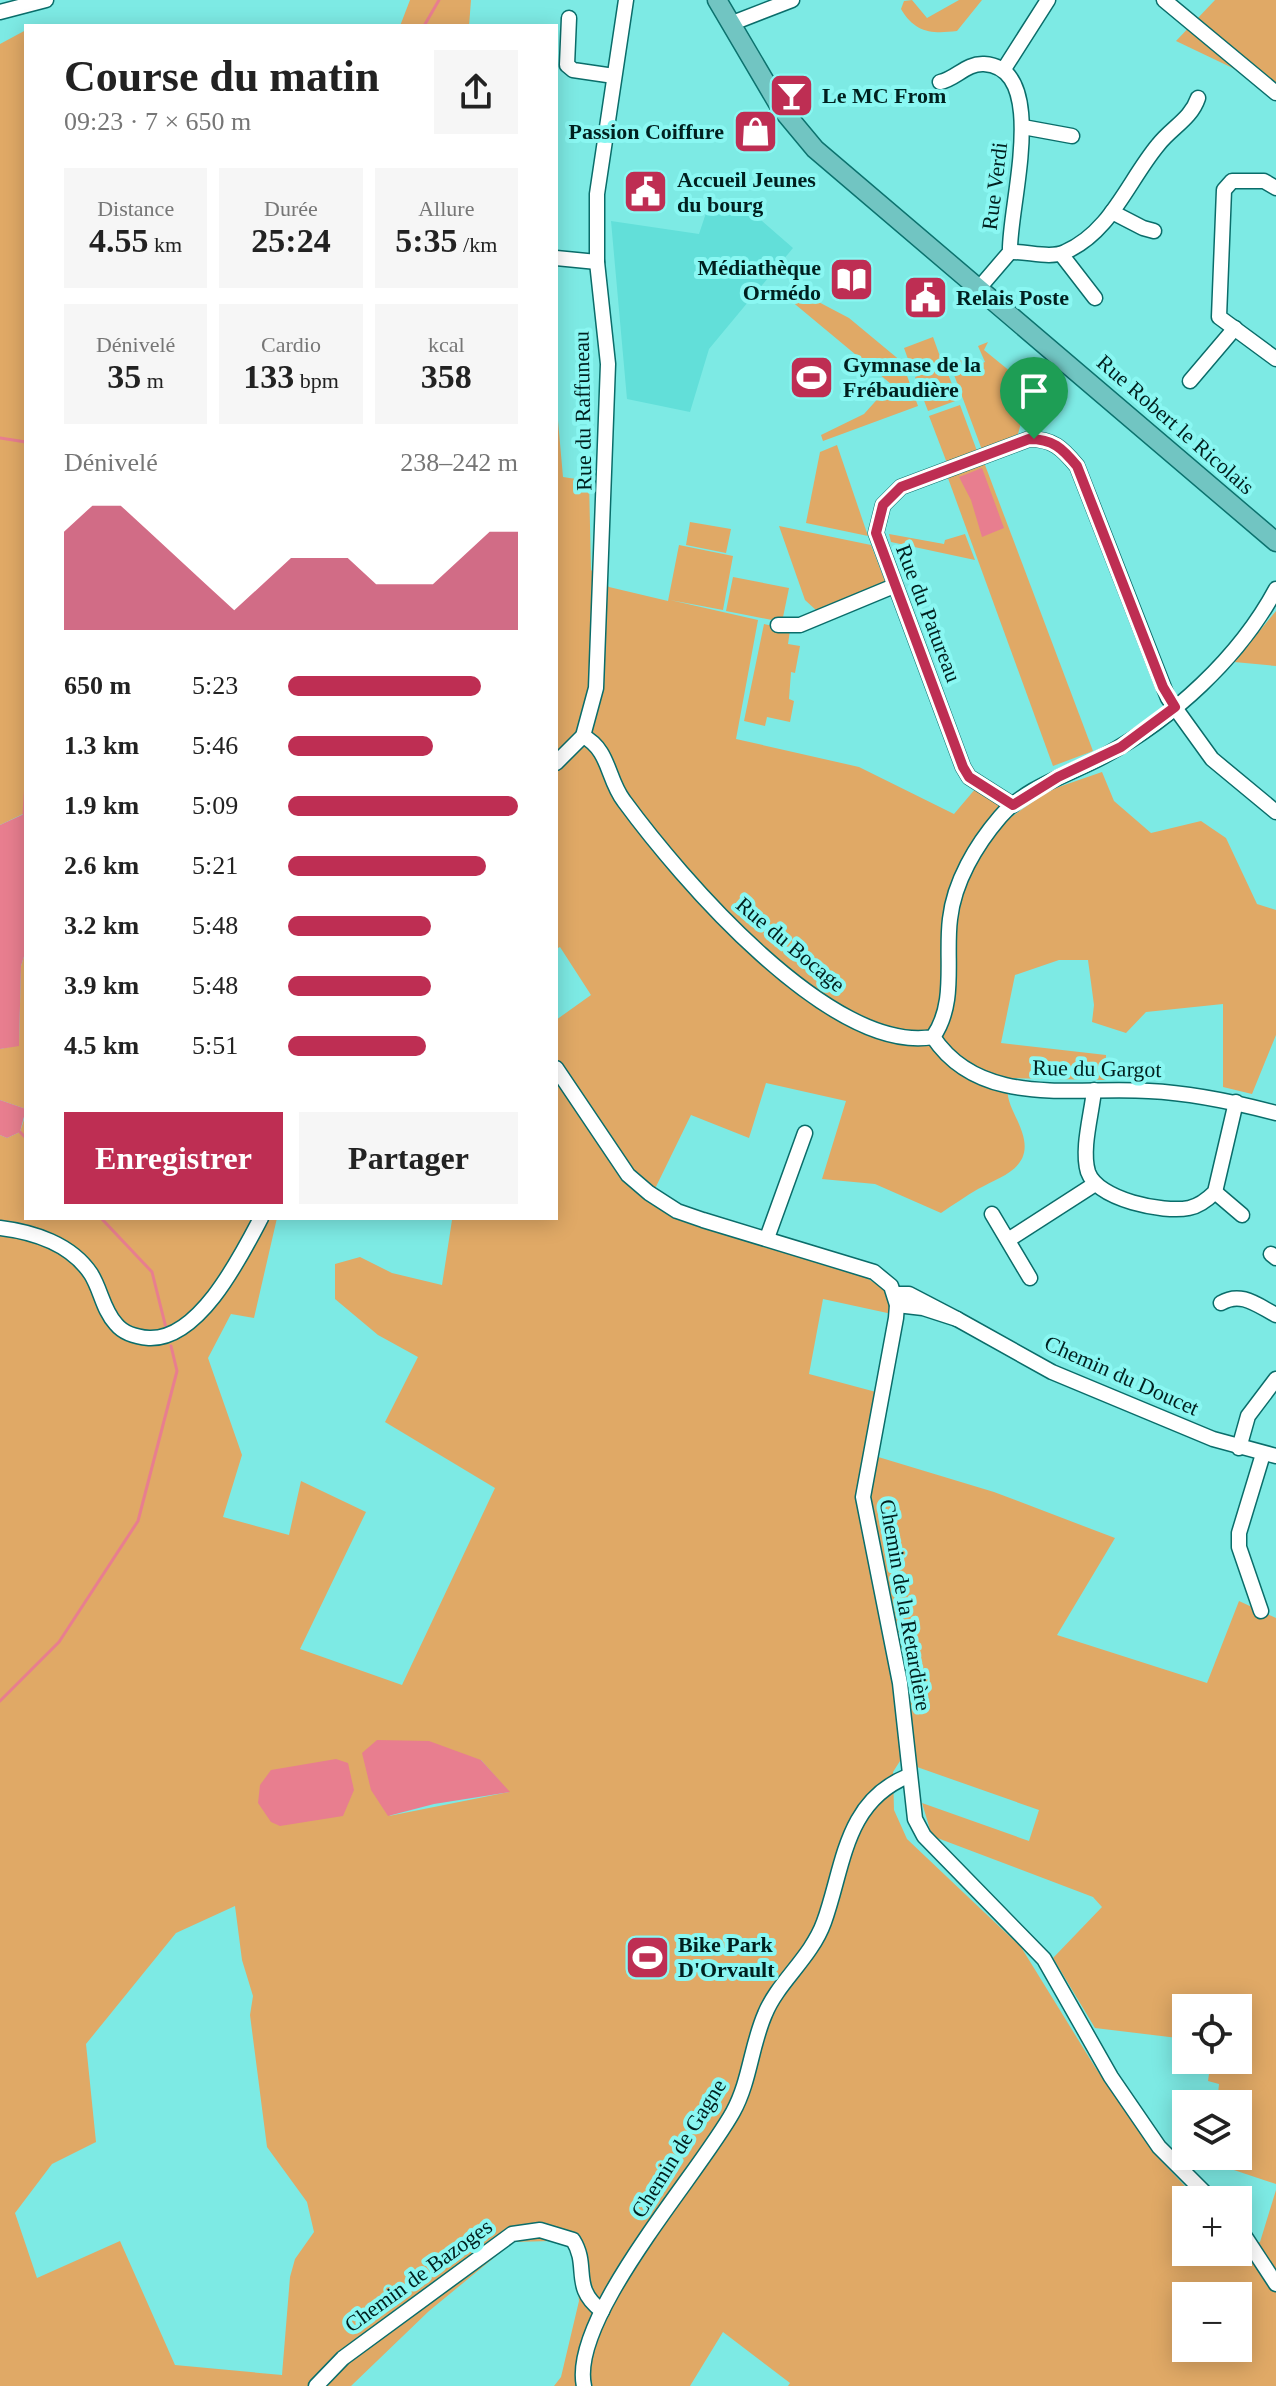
<!DOCTYPE html>
<html lang="fr">
<meta charset="utf-8">
<style>
:root{--surface:#fff;--page:#f6f6f6;--text:#222;--muted:#767676;--accent:#be2e53}
body{margin:0;font-family:"Times New Roman",serif;background:var(--page);color:var(--text);height:100vh;display:flex;flex-direction:column;font-size:30px;white-space:nowrap}
*{box-sizing:border-box;margin:0}
p{font-size:26px;color:var(--muted)}
.icon{flex:none;width:44px;height:44px;fill:none;stroke:currentColor;stroke-width:2;stroke-linecap:round;stroke-linejoin:round}
.map{position:relative;flex:1;overflow:hidden}
.drawer{position:absolute;left:24px;top:24px;width:534px;height:1196px;display:flex;flex-direction:column;background:var(--surface);border-radius:0px;box-shadow:0 4px 20px #0003}
.drawer>*{flex:none}
.controls{position:absolute;left:1172px;top:1994px;display:grid;gap:16px}
.controls a{display:grid;place-items:center;width:80px;height:80px;border-radius:0px;background:var(--surface);box-shadow:0 4px 20px #0003;font-size:40px}
.pin{position:absolute;display:grid;place-items:center;width:68px;height:68px;color:#fff;margin:-82px -34px;border-radius:50% 50% 50% 0;rotate:-45deg;box-shadow:0 0 8px #0007}
.pin .icon{rotate:45deg}
.round{display:grid;place-items:center;flex:none;width:84px;height:84px;border-radius:0px;background:var(--page)}
.overview{display:flex;align-items:center;justify-content:space-between;height:136px;padding:0 40px}
h1{font-size:44px;font-weight:800;line-height:60px}
.metrics{display:grid;grid-template-columns:repeat(3,1fr);gap:12px;height:136px;padding:8px 40px}
.metrics div{display:grid;align-content:center;border-radius:0px;background:var(--page);text-align:center}
.metrics b{font-size:34px;font-weight:800}
.metrics small{font-size:22px;font-weight:400}
.metrics p{font-size:22px}
.chart{height:224px;padding:16px 40px}
.chart p{display:flex;justify-content:space-between}
.chart svg{width:100%;height:144px;margin-top:8px;fill:var(--accent);opacity:.7}
.cta{display:flex;gap:16px;margin-top:auto;padding:16px 40px}
.cta a{flex:1;height:92px;border-radius:0px;background:var(--accent);color:#fff;font-size:32px;font-weight:800;line-height:92px;text-align:center}
.cta a+a{background:var(--page);color:var(--text)}
ul{padding:0 40px;list-style:none;font-size:26px}
li{display:grid;grid-template-columns:128px 96px 1fr;align-items:center;height:60px}
li i{height:20px;border-radius:10px;background:var(--accent)}
.map>svg:first-child{display:block}
.built{fill:#62dfd9}
.green{fill:#e0a966;fill-rule:evenodd}
.water{fill:#e87e8f}
.lines{fill:none;stroke-linecap:round;stroke-linejoin:round}
.stream{stroke:#e87e8f;stroke-width:3}
.minor-casing{stroke:#0a6d6a;stroke-width:17}
.major-casing{stroke:#0c726e;stroke-width:21}
.minor{stroke:#fff;stroke-width:14}
.major{stroke:#71c5c2;stroke-width:18}
.route-casing{stroke:#fff;stroke-width:16}
.route{stroke:#be2e53;stroke-width:10}
.labels{text-anchor:middle;stroke-width:8;stroke-linejoin:round;paint-order:stroke}
.poi-label{font-size:22px;font-weight:bold;fill:#00201f;stroke:#8af7f2;text-anchor:start}
.street-label{font-size:22px;fill:#00201f;stroke:#8af7f2}
</style>
<div class="map">
<svg width="1276" height="2386" viewBox="0 0 1276 2386">
<rect width="100%" height="100%" fill="#7deae4"/>
<polygon class="built" points="709,204 761,220 793,248 709,349 690,412 627,399 611,221 699,234"/>
<g class="green">
<polygon points="410,0 471,0 469,26 400,26"/>
<path d="M912 0 927 18 959 0H982L957 31C932 34 915 33 901 9L904 1Z"/>
<polygon points="1215,0 1276,0 1276,82 1264,83 1176,41"/>
<polygon points="26,30 26,819 23,814 0,825 0,44"/>
<polygon points="811,298 849,318 902,362 918,406 823,441 821,435 864,414 891,384 790,300"/>
<polygon points="933,337 942,362 913,373 904,348"/>
<polygon points="988,342 984,350 1027,385 1015,399 1022,419 1018,434 982,450 950,364 971,357 974,366 985,362 978,346"/>
<polygon points="945,366 958,400 928,411 915,377"/>
<path d="M556 398 563 477 589 481 591 570 609 587 668 601 679 545 733 556 723 610 670 600 758 620 736 739 859 767 954 814 976 788 997 800 1011 817 1050 790 1102 772 1114 801 1151 833 1201 821 1226 838 1257 904 1276 910V1035L1252 1094 1223 1087V1004L1146 1012 1126 1033 1092 1022 1094 1005 1088 960H1059L1015 975 1001 1043 1106 1055 1105 1080 1008 1078C1004 1101 1015 1111 1022 1132 1034 1168 1003 1175 978 1189 966 1196 953 1205 941 1213L875 1184 822 1179 846 1101 766 1083 749 1138 691 1115 649 1201 856 1271 884 1289 892 1314 823 1299 809 1374 876 1392 865 1453 994 1492 1115 1538 1057 1635 1207 1683 1239 1601 1276 1618V2184L1210 2162 1211 2156H1238V2104H1217L1219 2084 1208 2081 1211 2060H1238V2008H1186V2039L1095 2028 1053 1958 1102 1907 1093 1897 932 1836 922 1803 1029 1841 1039 1810 900 1761 893 1772 894 1810 907 1839 1021 1947 1095 2067 1153 2152 1198 2200H1186V2252H1238V2241L1260 2242 1276 2190V2386H788L790 2383 723 2332 690 2386H554L561 2377 579 2301 573 2247 551 2241 513 2242 429 2311 351 2386H0V1135L7 1138 20 1132 26 1113V1218H277L254 1318 231 1314 208 1358 242 1455 223 1517 289 1535 301 1481 366 1512 300 1649 402 1685 495 1488 385 1422 418 1357 378 1335 335 1299V1264L360 1257 392 1273 442 1285 452 1220 448 1218H556V1020L591 995 560 947 556 949ZM481 1760 509 1792 389 1816ZM235 1906 242 1960 253 1996 250 2015 267 2147 307 2202 314 2232 295 2259 290 2277 282 2375 175 2365 120 2241 37 2278 15 2213 52 2164 96 2142 86 2044 176 1933ZM1186 2296H1238V2348H1186Z"/>
<polygon points="960,405 977,451 947,463 929,416"/>
<polygon points="837,445 868,536 806,523 820,452"/>
<polygon points="982,457 1093,751 1053,766 945,470"/>
<polygon points="690,522 731,529 726,553 686,545"/>
<polygon points="779,526 871,545 886,584 817,611 805,600"/>
<polygon points="889,534 944,544 945,540 965,534 975,560 891,542"/>
<polygon points="733,577 789,588 782,622 726,611"/>
<polygon points="1276,611 1276,666 1234,662"/>
<polygon points="764,624 790,630 788,644 800,646 795,673 791,672 789,699 794,701 790,722 767,717 765,726 744,721"/>
<polygon points="26,950 26,1109 0,1100 0,1049 19,1045 21,966"/>
</g>
<g class="water">
<polygon points="982,468 1004,528 982,537 971,500 959,477"/>
<polygon points="24,814 26,950 21,966 19,1046 0,1049 0,825"/>
<polygon points="0,1100 26,1109 20,1132 7,1138 0,1135"/>
<polygon points="377,1740 429,1741 481,1760 510,1792 434,1804 388,1816 371,1790 362,1753"/>
<polygon points="336,1759 348,1763 354,1790 343,1816 280,1826 271,1822 258,1803 260,1785 271,1770"/>
</g>
<g class="lines">
<g class="stream">
<polyline points="424,26 439,0"/>
<polyline points="0,438 26,442"/>
<polyline points="24,814 26,782"/>
<polyline points="20,1132 26,1138"/>
<polyline points="101,1218 152,1272 166,1328"/>
<polyline points="0,1701 59,1642 138,1521 177,1371 171,1346"/>
</g>
<defs>
<g id="minor">
<polyline points="1164,0 1276,93"/>
<polyline points="0,12 46,0"/>
<polyline points="569,18 567,65 573,70 614,76"/>
<polyline points="730,24 792,0"/>
<polyline points="1004,69 1048,0"/>
<path d="M940 82C956 79 966 63 984 64 1051 68 1008 209 1010 252L980 287"/>
<polyline points="1023,127 1072,136"/>
<polyline points="1276,188 1264,181 1232,181 1224,190 1219,317 1276,359"/>
<polyline points="1112,212 1143,228 1154,231"/>
<path d="M1010 252C1027 251 1050 259 1065 252 1111 232 1128 181 1158 145 1171 128 1191 119 1198 98"/>
<polyline points="1061,254 1095,298"/>
<polyline points="556,258 597,262"/>
<polyline points="1190,381 1235,328"/>
<polyline points="778,625 800,625 894,586"/>
<path d="M583 736C610 750 607 779 624 801 679 876 831 1055 933 1037 957 1003 945 958 950 919 954 882 976 845 1000 817 1027 786 1069 775 1104 756 1172 719 1239 658 1276 589"/>
<polyline points="556,763 583,736 596,688 608,364 597,262 597,194 626,0"/>
<path d="M1013 805 969 777 963 767 876 533 883 505 901 487 1029 439C1053 439 1062 448 1077 466L1168 698 1212 759 1276 812"/>
<path d="M933 1037C981 1109 1074 1086 1149 1091 1193 1093 1234 1102 1276 1113"/>
<polyline points="556,1068 628,1175 649,1193 677,1211 703,1220 874,1272 891,1286 897,1305 896,1318 863,1497 900,1683 915,1819 924,1836 1044,1959 1111,2077 1159,2147 1212,2200"/>
<path d="M1094 1090C1092 1113 1081 1149 1088 1172 1098 1200 1163 1213 1189 1208 1199 1206 1208 1199 1215 1192L1236 1102"/>
<polyline points="1215,1192 1242,1215"/>
<polyline points="992,1214 1030,1278"/>
<path d="M0 1228C33 1232 71 1244 91 1274 101 1290 103 1310 116 1324 124 1334 136 1337 149 1338 199 1340 240 1258 261 1218"/>
<polyline points="767,1238 805,1133"/>
<polyline points="1008,1240 1095,1184"/>
<polyline points="1271,1254 1276,1258"/>
<polyline points="895,1294 909,1294 957,1319 923,1308 897,1305"/>
<path d="M1221 1303C1241 1291 1257 1305 1276 1315"/>
<polyline points="957,1319 1052,1372 1213,1439 1276,1456"/>
<polyline points="1239,1448 1248,1416 1276,1379"/>
<polyline points="1261,1611 1239,1547 1239,1533 1263,1454"/>
<polyline points="1238,2226 1276,2284"/>
<path d="M316 2386 343 2358 512 2234 540 2230 573 2240C590 2267 570 2287 602 2311"/>
<path d="M584 2386C569 2318 699 2174 733 2112 750 2081 751 2046 765 2014 778 1982 811 1958 824 1922 844 1867 844 1802 908 1776"/>
</g>
<polyline id="major" points="717,0 780,107 815,149 1276,542"/>
</defs>
<use href="#minor" class="minor-casing"/>
<use href="#major" class="major-casing"/>
<use href="#minor" class="minor"/>
<use href="#major" class="major"/>
</g>
<g class="lines">
<defs>
<path id="route" d="M1029 439C1053 439 1062 448 1077 466L1163 687 1175 707 1121 747 1058 777 1013 805 969 777 963 767 876 533 883 505 901 487Z"/>
</defs>
<use href="#route" class="route-casing"/>
<use href="#route" class="route"/>
</g>
<defs>
<symbol id="bar-square" viewBox="-11 -11 22 22"><rect x="-9" y="-9" width="18" height="18" rx="4" fill="#be2e53" stroke="#8af7f2"/><path d="M-6-5H6L.8 .8V4.5H3.5V6h-7V4.5H-.8V.8Z" fill="#fff"/></symbol>
<symbol id="shop-square" viewBox="-11 -11 22 22"><rect x="-9" y="-9" width="18" height="18" rx="4" fill="#be2e53" stroke="#8af7f2"/><path d="M-5-2.5h2.3a2.7 3.5 0 0 1 5.4 0H5L5.5 6h-11ZM-1.5-2.5h3a1.5 2.3 0 0 0-3 0Z" fill="#fff"/></symbol>
<symbol id="civic-square" viewBox="-11 -11 22 22"><rect x="-9" y="-9" width="18" height="18" rx="4" fill="#be2e53" stroke="#8af7f2"/><path d="M-.6-6.5H3V-4.5H.6V-3L4-1V1h2V6H-6V1h2V-1L-.6-3ZM-1.2 2.5V6h2.4V2.5Z" fill="#fff"/></symbol>
<symbol id="library-square" viewBox="-11 -11 22 22"><rect x="-9" y="-9" width="18" height="18" rx="4" fill="#be2e53" stroke="#8af7f2"/><path d="M-6-4Q-3-5.5-.7-3.5V5Q-3 3-6 4ZM6-4Q3-5.5 .7-3.5V5Q3 3 6 4Z" fill="#fff"/></symbol>
<symbol id="stadium-square" viewBox="-11 -11 22 22"><rect x="-9" y="-9" width="18" height="18" rx="4" fill="#be2e53" stroke="#8af7f2"/><path d="M0-5a6.5 5 0 1 0 0 10a6.5 5 0 1 0 0-10ZM-3.5-1.8h7v3.6h-7Z" fill="#fff"/></symbol>
</defs>
<g fill-rule="evenodd">
<use href="#bar-square" x="766" y="70" width="51" height="51"/>
<use href="#shop-square" x="730" y="106" width="51" height="51"/>
<use href="#civic-square" x="620" y="166" width="51" height="51"/>
<use href="#library-square" x="826" y="254" width="51" height="51"/>
<use href="#civic-square" x="900" y="272" width="51" height="51"/>
<use href="#stadium-square" x="786" y="352" width="51" height="51"/>
<use href="#stadium-square" x="622" y="1932" width="51" height="51"/>
</g>
<g class="labels">
<g class="poi-label">
<text x="822" y="103">Le MC From</text>
<text x="724" y="139" text-anchor="end">Passion Coiffure</text>
<text x="677" y="187">Accueil Jeunes<tspan x="677" dy="25">du bourg</tspan></text>
<text x="821" y="275" text-anchor="end">Médiathèque<tspan x="821" dy="25">Ormédo</tspan></text>
<text x="956" y="305">Relais Poste</text>
<text x="843" y="372">Gymnase de la<tspan x="843" dy="25">Frébaudière</tspan></text>
<text x="678" y="1952">Bike Park<tspan x="678" dy="25">D'Orvault</tspan></text>
</g>
<g class="street-label">
<text transform="translate(994 186) rotate(-83)" y="8">Rue Verdi</text>
<text transform="translate(582 411) rotate(-91)" y="8">Rue du Raffuneau</text>
<text transform="translate(1176 424) rotate(41)" y="8">Rue Robert le Ricolais</text>
<text transform="translate(929 613) rotate(69)" y="8">Rue du Patureau</text>
<text transform="translate(791 944) rotate(40)" y="8">Rue du Bocage</text>
<text transform="translate(1097 1068) rotate(1)" y="8">Rue du Gargot</text>
<text transform="translate(1122 1375) rotate(24)" y="8">Chemin du Doucet</text>
<text transform="translate(906 1605) rotate(80)" y="8">Chemin de la Retardière</text>
<text transform="translate(678 2148) rotate(-58)" y="8">Chemin de Gagne</text>
<text transform="translate(418 2275) rotate(-36)" y="8">Chemin de Bazoges</text>
</g>
</g>
</svg>
<div class="controls">
<a><svg class="icon" aria-label="locate" viewBox="0 0 24 24"><circle cx="12" cy="12" r="6"/><path d="M12 2v4M12 18v4M2 12h4M18 12h4"/></svg></a>
<a><svg class="icon" aria-label="layers" viewBox="0 0 24 24"><path d="M12 4l9 5-9 5-9-5zM3 14l9 5 9-5"/></svg></a>
<a>+</a>
<a>−</a>
</div>
<div class="pin" style="left:1034px;top:439px;background:#1e9e55"><svg class="icon" aria-label="arrive" viewBox="0 0 24 24"><path d="M6 21V4h12l-3 4 3 4H6"/></svg></div>
<section class="drawer">
<div class="overview"><div><h1>Course du matin</h1><p>09:23 · 7 × 650 m</p></div><a class="round"><svg class="icon" aria-label="share" viewBox="0 0 24 24"><path d="M12 15V3M7 8l5-5 5 5M5 13v7h14v-7"/></svg></a></div>
<div class="metrics">
<div><p>Distance</p><b>4.55<small> km</small></b></div>
<div><p>Durée</p><b>25:24</b></div>
<div><p>Allure</p><b>5:35<small> /km</small></b></div>
</div>
<div class="metrics">
<div><p>Dénivelé</p><b>35<small> m</small></b></div>
<div><p>Cardio</p><b>133<small> bpm</small></b></div>
<div><p>kcal</p><b>358</b></div>
</div>
<div class="chart"><p><span>Dénivelé</span>238–242 m</p>
<svg viewBox="0 0 160 44" preserveAspectRatio="none"><path d="M0 44V14L10 6L20 6L30 14L40 22L50 30L60 38L70 30L80 22L90 22L100 22L110 30L120 30L130 30L140 22L150 14L160 14V44z"/></svg>
</div>
<ul>
<li><b>650 m</b>5:23<i style="width:84%"></i></li>
<li><b>1.3 km</b>5:46<i style="width:63%"></i></li>
<li><b>1.9 km</b>5:09<i style="width:100%"></i></li>
<li><b>2.6 km</b>5:21<i style="width:86%"></i></li>
<li><b>3.2 km</b>5:48<i style="width:62%"></i></li>
<li><b>3.9 km</b>5:48<i style="width:62%"></i></li>
<li><b>4.5 km</b>5:51<i style="width:60%"></i></li>
</ul>
<div class="cta"><a>Enregistrer</a><a>Partager</a></div>
</section>
</div>
